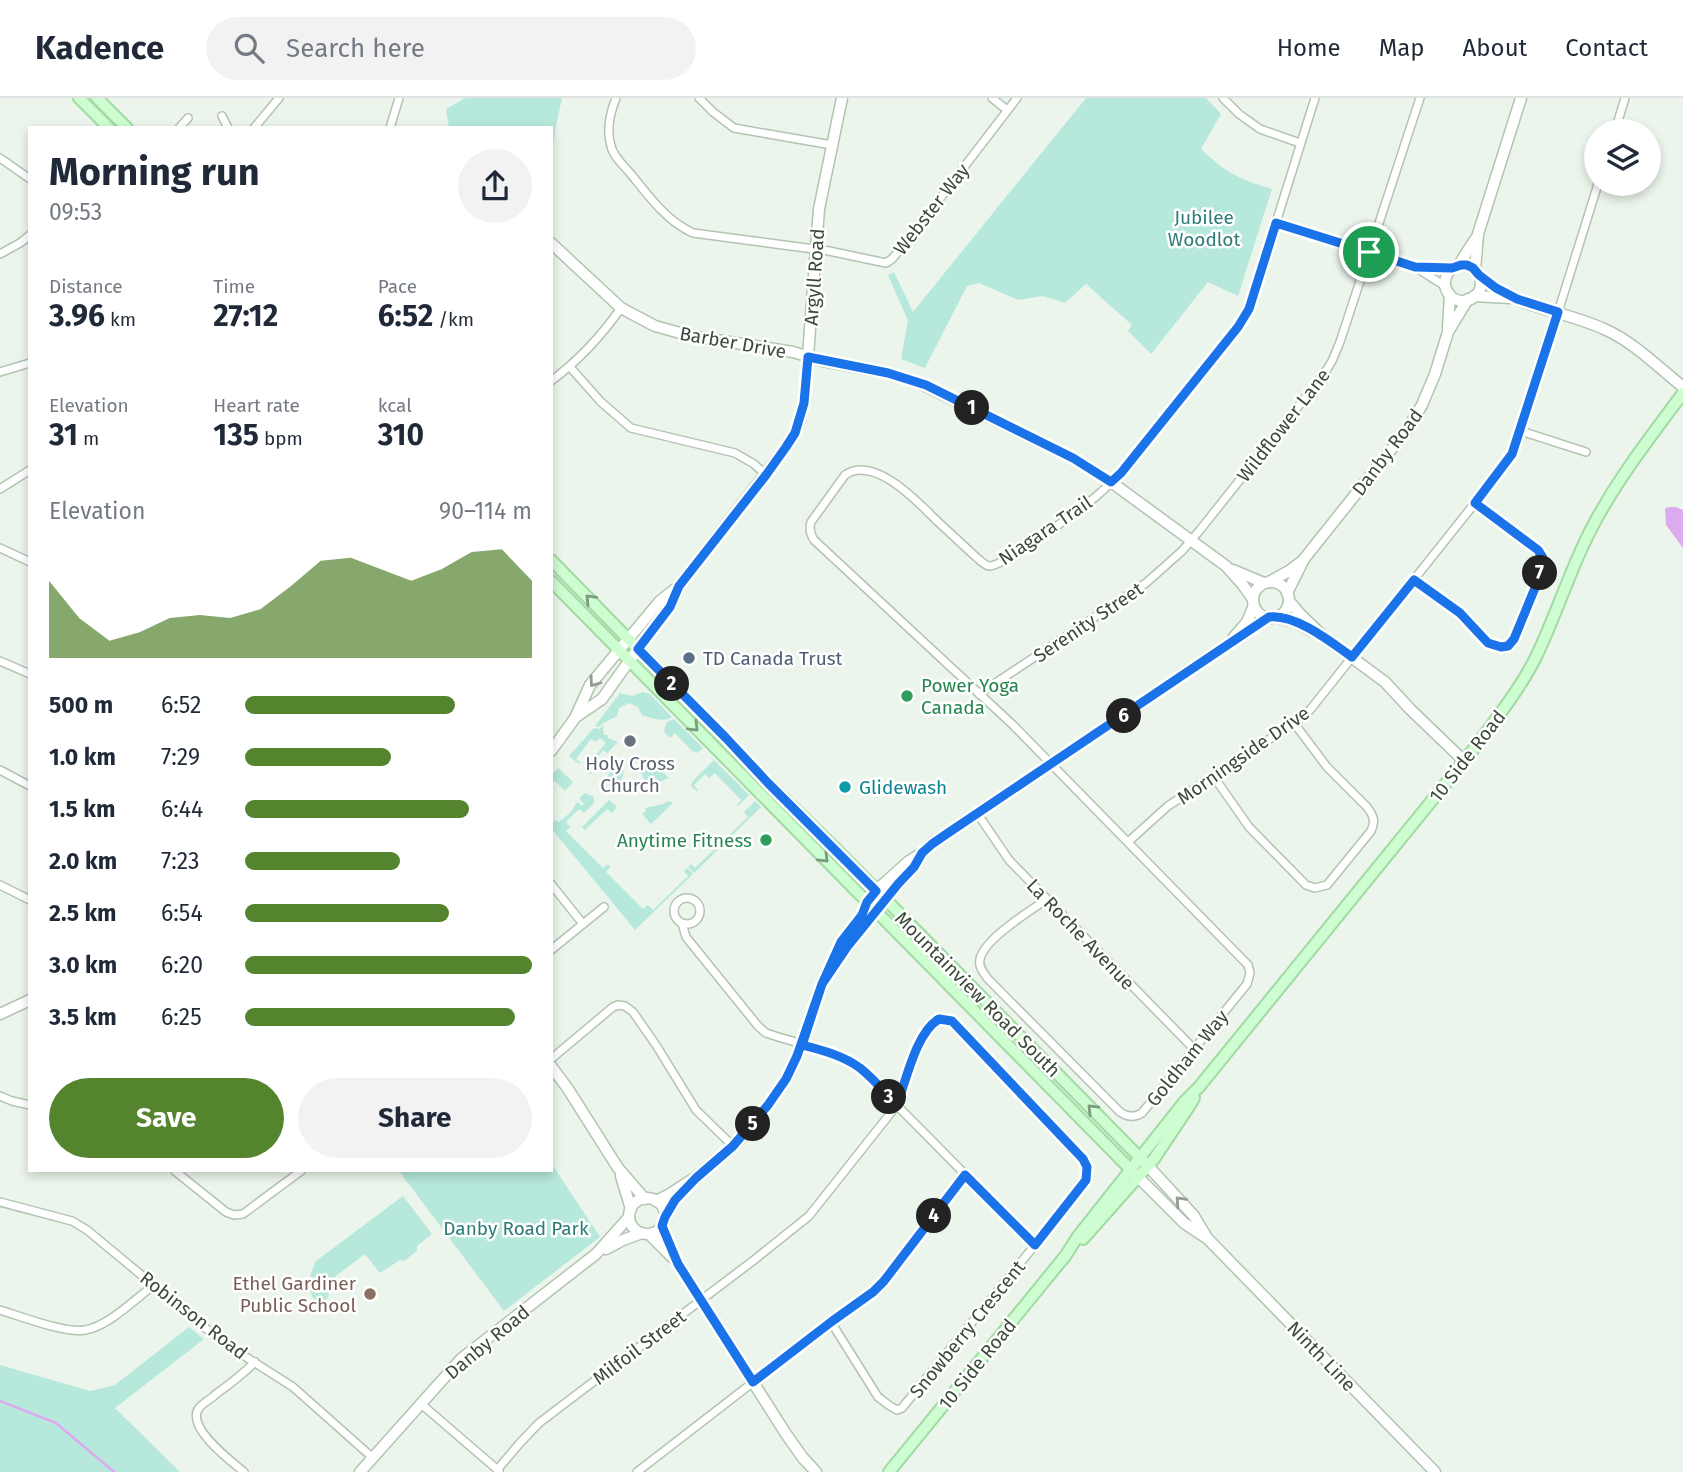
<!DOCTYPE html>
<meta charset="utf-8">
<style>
:root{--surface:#fff;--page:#f2f2f3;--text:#1f2937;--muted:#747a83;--line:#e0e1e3;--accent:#54842e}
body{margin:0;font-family:"Fira Sans",sans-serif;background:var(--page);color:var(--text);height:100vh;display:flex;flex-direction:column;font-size:26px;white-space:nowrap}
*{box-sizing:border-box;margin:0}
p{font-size:23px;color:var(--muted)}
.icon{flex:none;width:38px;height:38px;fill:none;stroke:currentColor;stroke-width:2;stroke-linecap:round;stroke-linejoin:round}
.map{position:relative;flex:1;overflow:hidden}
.side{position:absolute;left:28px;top:28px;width:525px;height:1046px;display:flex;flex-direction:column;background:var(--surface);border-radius:0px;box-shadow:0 4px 10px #0003}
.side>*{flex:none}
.buttons{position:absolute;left:1584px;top:21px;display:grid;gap:14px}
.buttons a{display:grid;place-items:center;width:77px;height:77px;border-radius:50%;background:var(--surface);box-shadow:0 4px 10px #0003;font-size:35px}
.pin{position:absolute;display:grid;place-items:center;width:60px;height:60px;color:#fff;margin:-30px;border:4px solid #fff;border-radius:50%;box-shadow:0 2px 7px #0007}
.km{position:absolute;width:35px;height:35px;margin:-18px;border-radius:50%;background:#222;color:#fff;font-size:19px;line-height:35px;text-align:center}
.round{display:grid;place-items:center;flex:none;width:74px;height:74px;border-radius:37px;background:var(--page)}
.head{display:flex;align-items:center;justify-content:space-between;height:119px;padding:0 21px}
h1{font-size:38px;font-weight:700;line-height:52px}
.stats{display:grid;grid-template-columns:repeat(3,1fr);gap:10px;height:119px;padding:7px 21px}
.stats div{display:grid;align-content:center}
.stats b{font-size:30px;font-weight:700}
.stats small{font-size:19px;font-weight:400}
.stats p{font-size:19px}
.chart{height:196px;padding:14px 21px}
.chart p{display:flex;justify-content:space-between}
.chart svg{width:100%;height:126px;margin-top:7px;fill:var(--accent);opacity:.7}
.cta{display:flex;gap:14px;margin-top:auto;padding:14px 21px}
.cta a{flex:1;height:80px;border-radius:42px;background:var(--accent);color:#fff;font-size:28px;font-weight:700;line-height:80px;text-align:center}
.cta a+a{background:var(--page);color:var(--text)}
ul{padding:0 21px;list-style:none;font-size:23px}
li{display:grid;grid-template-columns:112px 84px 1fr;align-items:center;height:52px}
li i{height:18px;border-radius:9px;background:var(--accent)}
header{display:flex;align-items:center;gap:42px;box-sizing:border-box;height:98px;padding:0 35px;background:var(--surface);border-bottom:2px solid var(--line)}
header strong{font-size:33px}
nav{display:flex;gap:38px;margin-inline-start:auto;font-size:24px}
.search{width:490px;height:63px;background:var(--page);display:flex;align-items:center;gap:18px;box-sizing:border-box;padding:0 24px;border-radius:38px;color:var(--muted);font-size:26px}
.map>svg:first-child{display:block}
.green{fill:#b6e8dc}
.water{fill:#dcabef}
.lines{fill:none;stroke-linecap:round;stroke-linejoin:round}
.stream{stroke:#dcabef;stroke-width:2.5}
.minor-casing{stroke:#b2c4b1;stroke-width:10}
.tertiary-casing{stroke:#b2c4b1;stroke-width:13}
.secondary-casing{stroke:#a2daa4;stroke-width:14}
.minor{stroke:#fff;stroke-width:7}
.tertiary{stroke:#fff;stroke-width:10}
.secondary{stroke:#cefdd1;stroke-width:10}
.oneway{stroke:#7d9b7d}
.oneway2{stroke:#939b92}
.route-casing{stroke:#fff;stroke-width:14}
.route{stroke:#1a73e8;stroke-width:9}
.service-dot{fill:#5c6f8a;stroke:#fff;stroke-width:2.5}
.leisure-dot{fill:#2e9e5b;stroke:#fff;stroke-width:2.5}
.worship-dot{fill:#6b7280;stroke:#fff;stroke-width:2.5}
.culture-dot{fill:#0f9aa8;stroke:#fff;stroke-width:2.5}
.education-dot{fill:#8d6e63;stroke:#fff;stroke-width:2.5}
.labels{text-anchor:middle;stroke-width:5;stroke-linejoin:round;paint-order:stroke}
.street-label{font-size:19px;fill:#3b4a39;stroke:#fff}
.park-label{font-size:19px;fill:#2d7b76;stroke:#fff}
.service-label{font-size:19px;fill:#4e5e75;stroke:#fff;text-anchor:start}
.leisure-label{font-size:19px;fill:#27864d;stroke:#fff;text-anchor:start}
.worship-label{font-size:19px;fill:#5b616d;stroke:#fff}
.culture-label{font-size:19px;fill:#0d838f;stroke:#fff;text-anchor:start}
.education-label{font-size:19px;fill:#785e54;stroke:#fff;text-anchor:end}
</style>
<header>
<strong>Kadence</strong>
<div class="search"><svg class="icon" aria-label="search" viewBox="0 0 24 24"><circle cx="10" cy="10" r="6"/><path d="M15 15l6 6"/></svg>Search here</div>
<nav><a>Home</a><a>Map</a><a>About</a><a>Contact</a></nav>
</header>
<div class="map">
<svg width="1683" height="1374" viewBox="0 0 1683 1374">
<rect width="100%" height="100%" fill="#ecf5ec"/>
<g class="green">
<polygon points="465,0 562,0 551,53 551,30 449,30 446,11"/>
<path d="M1086 0H1206L1221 16 1201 51C1226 75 1239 81 1272 91L1238 198 1208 184 1151 256 1128 233 1132 227 1086 186 1065 205 1043 198 1018 202 979 185 967 188 925 270 901 261 908 223 888 177 894 174 913 214Z"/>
<path d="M643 594 650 596 672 619C664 625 651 620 642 617L638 609 629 605 619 610 617 618 603 625 599 629 595 628 620 595 632 598Z"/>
<polygon points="674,621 703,650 697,655 694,653 693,654 675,635 670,640 664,634 666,625"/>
<polygon points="604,627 603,632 604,637 607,637 608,640 618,644 607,655 603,652 588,671 592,675 591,676 584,671 606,645 600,640 596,644 591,641 576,661 580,664 579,666 569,658 594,630 599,631"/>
<polygon points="714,662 749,697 738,708 737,707 741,702 715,675 709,680 705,676 694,687 698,692 697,693 691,688 692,684"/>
<polygon points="647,666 652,671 655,667 669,680 656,685 646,687 640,672"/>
<polygon points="616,667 624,673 620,687 604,683"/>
<polygon points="558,670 573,684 565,693 555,683 551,686 551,677"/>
<polygon points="585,695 594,699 594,705 584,715 579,711 566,724 570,729 566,733 603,770 608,766 610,769 606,774 643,811 648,807 653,812 688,778 684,773 687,770 693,776 635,832 551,730 551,726 556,722 559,724 571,714 577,704 582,708 584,706 579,700"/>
<polygon points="609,702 617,709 612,715 607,711 585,732 582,729"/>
<polygon points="669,703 673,705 651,726 642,716 646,713 645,710 663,706"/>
<polygon points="755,703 761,709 694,775 688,769 691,766 695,770 748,719 744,714"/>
<polygon points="551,1065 600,1139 504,1213 399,1073 551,1073"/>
<path d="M403 1098 432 1136 417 1148V1153L404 1163 400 1162 380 1175 365 1156 328 1184 325 1190 329 1197 321 1210C306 1195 307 1181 316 1163Z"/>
<polygon points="189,1229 204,1241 115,1310 180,1374 0,1374 0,1267 90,1293 115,1287"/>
</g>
<polygon class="water" points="1670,409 1676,409 1683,412 1683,450 1666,427 1665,410"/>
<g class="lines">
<polyline class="stream" points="0,1303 56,1325 114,1374"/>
<defs>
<g id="minor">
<path d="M616 0C610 15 606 32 611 48 613 58 623 67 630 75 648 97 666 123 693 135L829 153 886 165 892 161 918 129 1017 0"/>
<polyline points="699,0 713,14 734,30 832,47"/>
<polyline points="992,0 1007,12"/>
<polyline points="1223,0 1239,16 1260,31 1300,45"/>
<polyline points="222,18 228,30"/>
<polyline points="179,30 188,20"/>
<polyline points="254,30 279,0"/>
<polyline points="390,30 399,0"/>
<polyline points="1615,33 1625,0"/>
<polyline points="0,60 30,81"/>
<polyline points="1276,125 1415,169 1445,188"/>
<polyline points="0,156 20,145 30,137"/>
<polyline points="1419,169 1452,171"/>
<polyline points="570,269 601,304 631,330 735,355 754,366 766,377"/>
<polyline points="0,274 30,265"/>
<path d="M551 283C578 263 602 237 621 210"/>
<polyline points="1521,333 1586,354"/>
<polyline points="0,391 30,372"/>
<polyline points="0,450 30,464"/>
<polyline points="1414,482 1460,515 1488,545 1501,549 1508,548 1511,545 1544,468 1543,460 1538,452 1475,405"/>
<polyline points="0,563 30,576"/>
<polyline points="979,596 1146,485 1182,453 1200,432 1324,276 1332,263 1340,244 1420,0"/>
<polyline points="0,672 30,688"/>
<path d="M1214 679 1249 729 1306 787 1315 790 1327 787 1371 733C1376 723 1373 717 1367 709L1327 669 1294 625"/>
<polyline points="977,715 1009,762 1194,951"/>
<polyline points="1128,744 1168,708 1294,625 1310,612 1506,366 1512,356 1521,333 1598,86"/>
<polyline points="551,786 583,826"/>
<polyline points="0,787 30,802"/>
<circle cx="687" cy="813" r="13"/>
<path d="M1047 801C1030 813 984 841 980 861 978 869 984 875 988 881L1120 1014C1127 1019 1134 1020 1142 1015L1247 886 1250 875 1248 867 1013 627 814 442C810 436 809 431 811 424L845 377C874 357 917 403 936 422 949 434 963 447 976 459 980 462 984 467 989 468 1003 469 1087 407 1101 394 1108 388 1114 381 1121 375L1238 229 1249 211 1315 0"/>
<path d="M682 825 686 839 758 928 766 935C797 946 834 951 861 971L1035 1147"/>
<polyline points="551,852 604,809"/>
<polyline points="551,961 613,909 618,907 625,908 633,914 656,947 696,1012 733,1048"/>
<polyline points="0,998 12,1003 30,1007"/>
<polyline points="175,1073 226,1114 234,1117 243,1116 301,1073"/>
<polyline points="0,1104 72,1123 87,1132 221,1243 293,1289 373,1360"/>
<path d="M0 1212C20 1218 66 1236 85 1232 109 1228 135 1201 154 1187"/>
<polyline points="420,1305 499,1373"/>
<polyline points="497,1372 519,1346 539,1325 754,1162 809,1118 897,1007 916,952 922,940 933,924 939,921 952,923 1082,1061 1087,1069 1086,1082 1035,1147 902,1310 897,1312 890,1308 878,1299 831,1224"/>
<path d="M244 1374C231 1363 185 1329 199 1310 203 1305 211 1301 216 1296 230 1286 243 1276 255 1264"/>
<polyline points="637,1374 831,1224 873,1194 884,1183 965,1077"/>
</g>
<g id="tertiary">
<polyline points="551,145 621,210 655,228 691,238 793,254 823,263 888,275 917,284 1073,360 1111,384 1226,468 1242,486 1253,501"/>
<circle cx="1463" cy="185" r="18"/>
<polyline points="1458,168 1476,140"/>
<polyline points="1475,172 1478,136 1521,0"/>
<path d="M1479 177C1491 186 1502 195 1516 201 1544 213 1576 218 1604 231 1634 244 1658 269 1683 289"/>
<polyline points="1474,198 1509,200"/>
<polyline points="1448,230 1450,197"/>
<polyline points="1233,472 1264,485"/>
<polyline points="1269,484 1289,473 1301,464"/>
<circle cx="1271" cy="502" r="18"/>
<polyline points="1287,495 1304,461 1406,333 1422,307 1435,276 1448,234 1468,201"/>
<polyline points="1289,503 1301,517 1324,539 1385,584 1410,611 1464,663"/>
<polyline points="1276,519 1295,524 1314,534"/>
<polyline points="1234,539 1247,524 1254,507"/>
<polyline points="577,618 602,601 642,545 670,509 679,489"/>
<polyline points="551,653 575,620 590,587 660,503 679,488 786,349 795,335 800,321 804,305 807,271 819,111 842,0"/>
<polyline points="838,862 875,813 914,769 922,756"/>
<polyline points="0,916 30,902"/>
<polyline points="551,968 568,991 618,1070 645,1101"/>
<polyline points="1148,1068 1194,1118 1206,1138"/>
<polyline points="621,1078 631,1111"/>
<polyline points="1138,1079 1184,1125 1208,1141 1435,1374"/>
<circle cx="647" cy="1118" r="18"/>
<polyline points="656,1103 670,1096 696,1079 724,1056 742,1039 768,1007 786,981 797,959 822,886 841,844 862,817 867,804 881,788 909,763 922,755 932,745 948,735 1269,519"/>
<polyline points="665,1119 675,1102 686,1090"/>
<polyline points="662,1128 678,1166 786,1336 803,1360 816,1374"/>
<polyline points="649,1136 673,1160"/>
<polyline points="606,1151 623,1142 642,1135"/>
<polyline points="360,1374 461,1261 596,1156 629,1119"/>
</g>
<g id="secondary">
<polyline points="79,0 109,30"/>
<polyline points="97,0 127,30"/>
<polyline points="551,462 726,641 768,685 833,748 1148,1068"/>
<polyline points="551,483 1138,1079"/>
<polyline points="1083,1141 1154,1061 1190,1007 1194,1000"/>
<path d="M889 1374 1066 1157 1078 1138 1184 1004 1199 989 1477 647C1498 618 1520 591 1536 559 1559 511 1574 459 1601 413 1625 371 1655 333 1683 295"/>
</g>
</defs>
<use href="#minor" class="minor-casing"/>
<use href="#tertiary" class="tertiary-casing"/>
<use href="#secondary" class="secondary-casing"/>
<use href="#minor" class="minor"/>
<use href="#tertiary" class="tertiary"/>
<use href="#secondary" class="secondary"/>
</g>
<defs><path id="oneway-chevron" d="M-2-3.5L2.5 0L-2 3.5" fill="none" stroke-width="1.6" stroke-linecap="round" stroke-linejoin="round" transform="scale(1.75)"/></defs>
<g class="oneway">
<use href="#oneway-chevron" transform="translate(590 501) rotate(-134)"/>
<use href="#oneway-chevron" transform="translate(694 629) rotate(45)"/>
<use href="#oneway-chevron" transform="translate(824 760) rotate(45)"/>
<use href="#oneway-chevron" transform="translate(1092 1011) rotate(-135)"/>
</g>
<g class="oneway2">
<use href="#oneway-chevron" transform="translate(594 584) rotate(126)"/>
<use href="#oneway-chevron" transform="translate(1180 1103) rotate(-133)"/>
</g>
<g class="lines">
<defs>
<path id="route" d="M1369 154 1276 125 1249 211 1238 229 1121 375 1111 384 1073 360 926 287 888 275 808 259 804 305 795 335 786 349 766 377 679 488 670 509 638 551 726 640 768 685 876 793 867 804 862 817 841 844 822 886 802 947C822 952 844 958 860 970 874 981 885 995 897 1007 906 983 916 934 939 921L952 923 1083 1061 1087 1069 1086 1082 1035 1147 965 1077 884 1183 873 1194 831 1224 753 1284 678 1166 662 1128 665 1119 675 1102 696 1080 733 1048 768 1007 786 981 797 958 822 886 847 849 898 786 914 769 922 755 932 746 948 735 1269 519C1296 516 1331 544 1352 559L1414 482 1460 515 1488 545 1501 549 1508 548 1514 541 1544 468 1543 460 1538 452 1475 405 1512 356 1558 214 1517 201 1496 190 1479 177 1473 170 1467 167H1461L1452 170 1415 169 1369 154"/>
</defs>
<use href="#route" class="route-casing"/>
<use href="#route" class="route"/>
</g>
<circle class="service-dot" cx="689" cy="560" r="7"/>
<g class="leisure-dot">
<circle cx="907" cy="598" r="7"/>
<circle cx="766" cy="742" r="7"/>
</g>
<circle class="worship-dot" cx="630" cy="643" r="7"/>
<circle class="culture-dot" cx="845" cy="689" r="7"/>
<circle class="education-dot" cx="370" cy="1196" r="7"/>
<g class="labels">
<g class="street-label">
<text transform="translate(931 111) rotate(-52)" y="7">Webster Way</text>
<text transform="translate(814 179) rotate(-86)" y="7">Argyll Road</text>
<text transform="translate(733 244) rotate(10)" y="7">Barber Drive</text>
<text transform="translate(1283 327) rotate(-52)" y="7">Wildflower Lane</text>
<text transform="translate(1387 354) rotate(-53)" y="7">Danby Road</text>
<text transform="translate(1045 432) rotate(-34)" y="7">Niagara Trail</text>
<text transform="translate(1088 524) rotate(-34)" y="7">Serenity Street</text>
<text transform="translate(1243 657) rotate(-35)" y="7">Morningside Drive</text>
<text transform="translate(1467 658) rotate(-52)" y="7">10 Side Road</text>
<text transform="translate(1081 836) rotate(46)" y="7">La Roche Avenue</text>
<text transform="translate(978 896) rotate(45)" y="7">Mountainview Road South</text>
<text transform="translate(1187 960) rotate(-51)" y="7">Goldham Way</text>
<text transform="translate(194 1217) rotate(38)" y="7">Robinson Road</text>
<text transform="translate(967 1231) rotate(-51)" y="7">Snowberry Crescent</text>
<text transform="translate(487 1244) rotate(-40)" y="7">Danby Road</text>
<text transform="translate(639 1249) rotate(-37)" y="7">Milfoil Street</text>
<text transform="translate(1322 1258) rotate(46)" y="7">Ninth Line</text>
<text transform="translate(977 1266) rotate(-51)" y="7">10 Side Road</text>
</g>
<g class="park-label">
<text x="1204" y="126">Jubilee<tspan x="1204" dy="22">Woodlot</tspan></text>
<text x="516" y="1137">Danby Road Park</text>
</g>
<g class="service-label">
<text x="703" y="567">TD Canada Trust</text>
</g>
<g class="leisure-label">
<text x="921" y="594">Power Yoga<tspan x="921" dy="22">Canada</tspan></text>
<text x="752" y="749" text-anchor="end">Anytime Fitness</text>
</g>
<g class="worship-label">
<text x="630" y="672">Holy Cross<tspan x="630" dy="22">Church</tspan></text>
</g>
<g class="culture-label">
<text x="859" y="696">Glidewash</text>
</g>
<g class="education-label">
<text x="356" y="1192">Ethel Gardiner<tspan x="356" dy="22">Public School</tspan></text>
</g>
</g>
</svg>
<div class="buttons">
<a><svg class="icon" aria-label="layers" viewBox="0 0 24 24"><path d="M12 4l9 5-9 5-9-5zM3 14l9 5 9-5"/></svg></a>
</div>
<div class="pin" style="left:1369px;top:154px;background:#1e9e55"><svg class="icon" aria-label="arrive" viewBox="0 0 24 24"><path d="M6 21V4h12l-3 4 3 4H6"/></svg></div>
<b class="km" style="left:972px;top:310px">1</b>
<b class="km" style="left:672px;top:586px">2</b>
<b class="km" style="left:889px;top:999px">3</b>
<b class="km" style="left:934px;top:1118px">4</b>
<b class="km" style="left:753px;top:1026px">5</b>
<b class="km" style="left:1124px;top:618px">6</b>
<b class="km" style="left:1540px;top:475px">7</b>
<section class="side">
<div class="head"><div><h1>Morning run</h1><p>09:53</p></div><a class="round"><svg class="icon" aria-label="share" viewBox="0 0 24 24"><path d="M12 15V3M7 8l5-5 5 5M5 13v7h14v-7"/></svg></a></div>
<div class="stats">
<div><p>Distance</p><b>3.96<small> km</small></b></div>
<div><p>Time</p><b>27:12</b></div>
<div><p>Pace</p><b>6:52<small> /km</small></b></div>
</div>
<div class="stats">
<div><p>Elevation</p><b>31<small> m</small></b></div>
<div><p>Heart rate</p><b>135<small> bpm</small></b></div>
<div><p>kcal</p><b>310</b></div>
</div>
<div class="chart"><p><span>Elevation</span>90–114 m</p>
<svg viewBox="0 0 160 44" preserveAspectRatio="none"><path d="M0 44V17L10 30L20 38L30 35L40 30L50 29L60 30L70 27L80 19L90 10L100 9L110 13L120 17L130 13L140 7L150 6L160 17V44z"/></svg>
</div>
<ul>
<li><b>500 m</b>6:52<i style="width:73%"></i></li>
<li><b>1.0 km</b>7:29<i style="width:51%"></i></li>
<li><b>1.5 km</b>6:44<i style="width:78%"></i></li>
<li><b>2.0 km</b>7:23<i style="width:54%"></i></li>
<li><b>2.5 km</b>6:54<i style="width:71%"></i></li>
<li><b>3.0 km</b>6:20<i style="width:100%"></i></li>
<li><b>3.5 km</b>6:25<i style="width:94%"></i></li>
</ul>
<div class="cta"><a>Save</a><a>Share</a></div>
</section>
</div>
